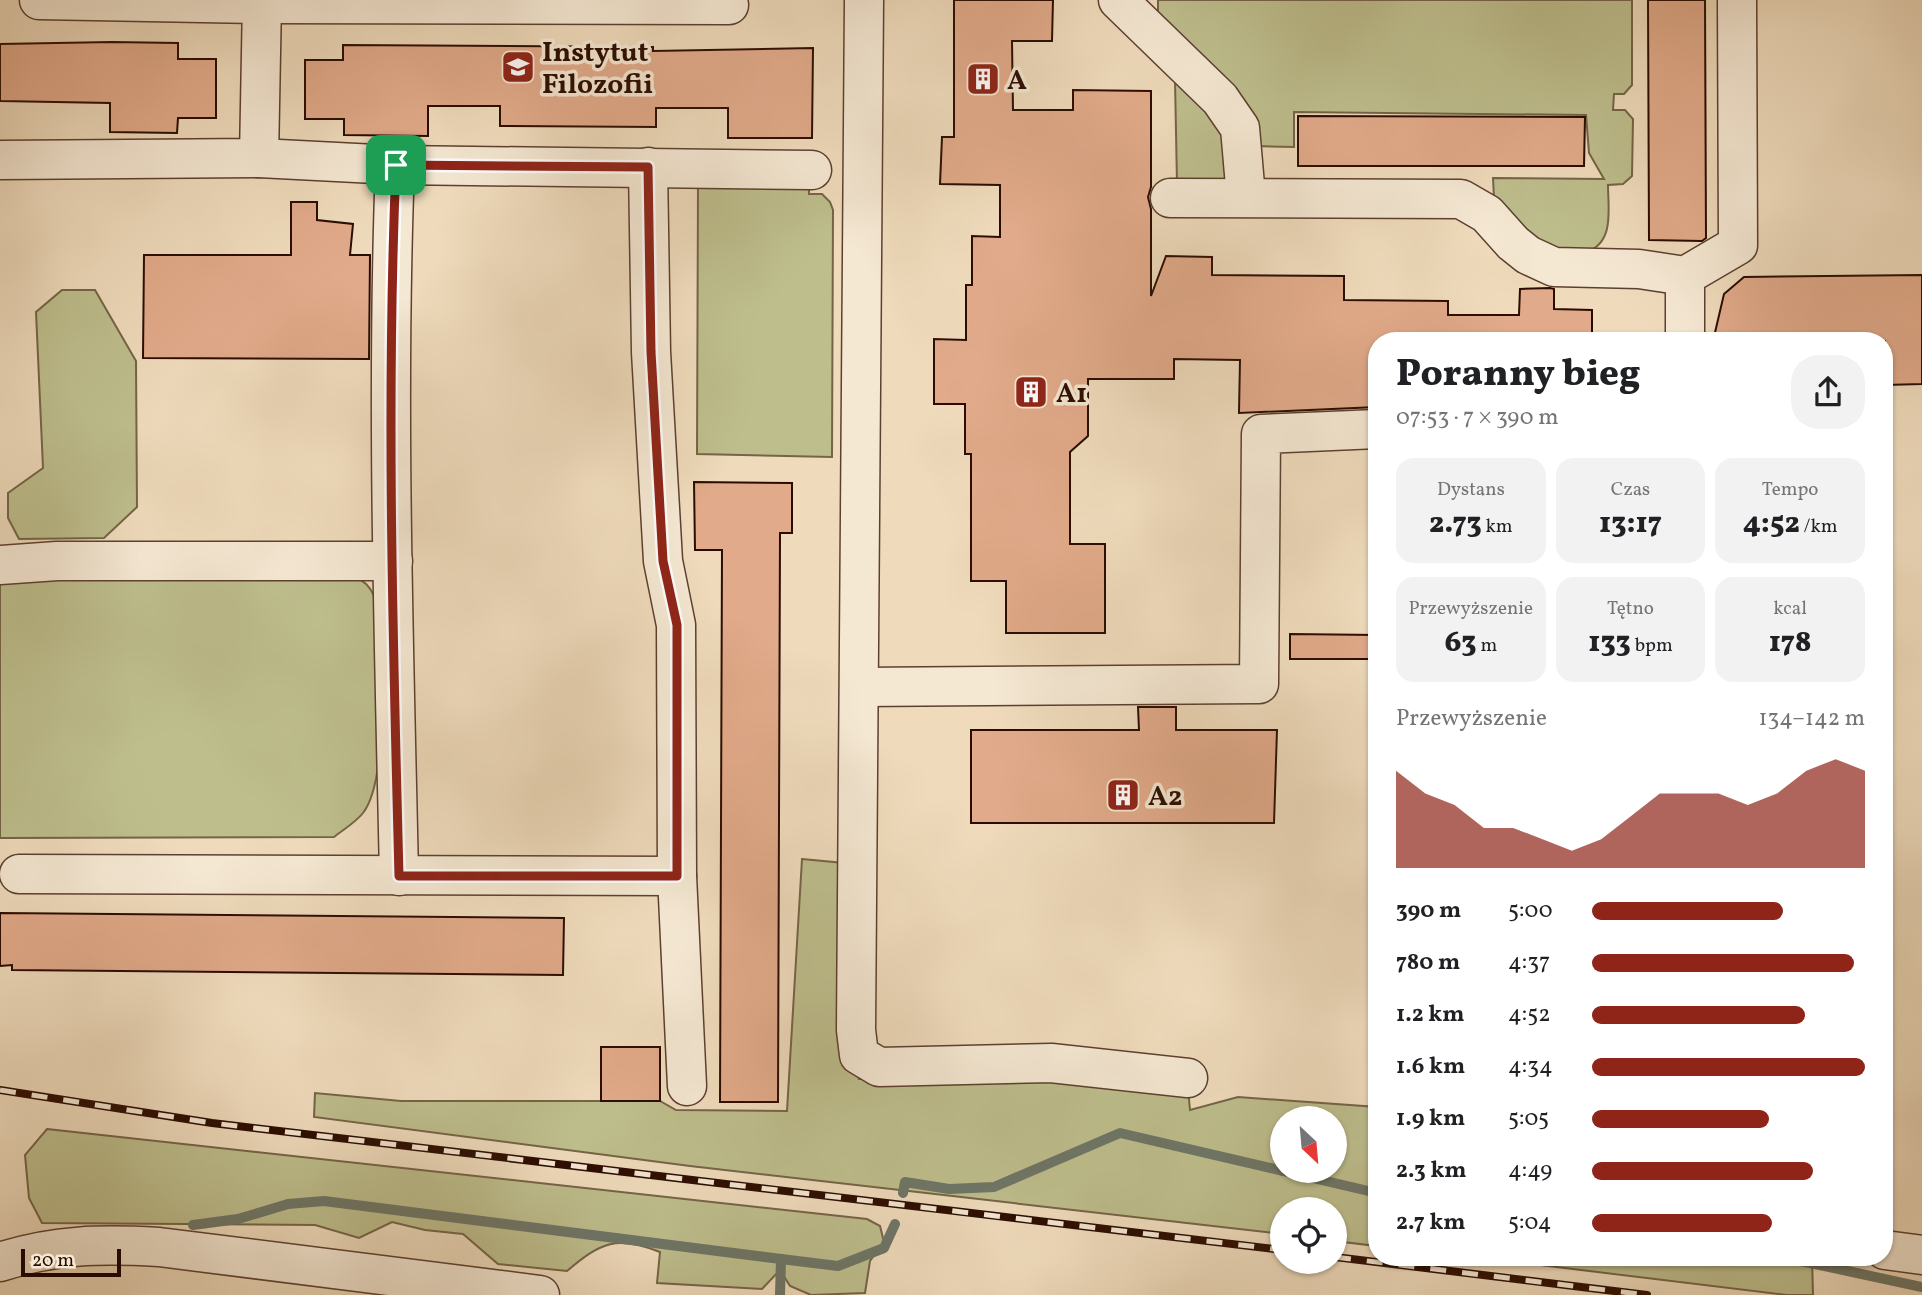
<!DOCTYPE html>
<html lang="pl">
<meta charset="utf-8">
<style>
:root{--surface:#fff;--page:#f2f2f2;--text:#202124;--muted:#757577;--accent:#8f2418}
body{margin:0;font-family:Vollkorn,serif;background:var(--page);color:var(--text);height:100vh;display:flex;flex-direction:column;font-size:26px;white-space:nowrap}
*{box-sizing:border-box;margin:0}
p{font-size:23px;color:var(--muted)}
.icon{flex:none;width:38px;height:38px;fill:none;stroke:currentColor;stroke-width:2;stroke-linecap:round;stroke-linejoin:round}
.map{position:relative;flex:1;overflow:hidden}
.sheet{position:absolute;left:1368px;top:332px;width:525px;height:934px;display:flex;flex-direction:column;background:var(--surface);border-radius:28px;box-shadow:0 2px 5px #0004}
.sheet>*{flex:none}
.needle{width:46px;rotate:154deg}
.controls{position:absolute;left:1270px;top:1106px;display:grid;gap:14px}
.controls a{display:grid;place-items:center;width:77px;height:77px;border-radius:50%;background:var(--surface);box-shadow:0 2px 5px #0004;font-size:35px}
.scale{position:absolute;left:21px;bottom:18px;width:100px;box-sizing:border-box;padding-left:7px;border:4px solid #2b0c00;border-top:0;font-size:19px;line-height:24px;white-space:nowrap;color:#2b0c00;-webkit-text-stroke:5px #f5e8d3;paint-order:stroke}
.pin{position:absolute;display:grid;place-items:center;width:60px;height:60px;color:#fff;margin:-30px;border-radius:14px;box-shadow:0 4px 10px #0006}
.round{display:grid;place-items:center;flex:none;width:74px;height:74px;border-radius:28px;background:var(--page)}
.head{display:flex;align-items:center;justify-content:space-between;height:119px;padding:0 28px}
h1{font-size:38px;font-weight:800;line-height:52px}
.figures{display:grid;grid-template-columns:repeat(3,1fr);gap:10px;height:119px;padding:7px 28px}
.figures div{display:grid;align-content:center;border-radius:18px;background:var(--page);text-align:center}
.figures b{font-size:30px;font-weight:800}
.figures small{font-size:19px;font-weight:400}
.figures p{font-size:19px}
.chart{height:196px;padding:14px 28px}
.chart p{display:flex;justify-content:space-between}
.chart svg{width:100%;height:126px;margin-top:7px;fill:var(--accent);opacity:.7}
ul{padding:0 28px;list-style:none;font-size:23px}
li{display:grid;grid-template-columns:112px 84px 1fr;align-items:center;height:52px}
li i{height:18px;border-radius:9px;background:var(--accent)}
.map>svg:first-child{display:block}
.green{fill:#bebe8d;stroke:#746546;stroke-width:2;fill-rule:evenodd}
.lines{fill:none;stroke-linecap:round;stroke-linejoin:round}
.stream{stroke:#6e7667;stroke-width:10}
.building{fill:#e1aa8a;stroke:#2b0c00;stroke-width:2}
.minor-casing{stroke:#5c402f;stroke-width:41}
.minor{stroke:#f5e8d3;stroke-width:38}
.rail-casing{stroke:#2b0c00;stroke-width:8}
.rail{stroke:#f5e8d3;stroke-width:5;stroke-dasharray:16;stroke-linecap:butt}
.route-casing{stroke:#fff;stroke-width:14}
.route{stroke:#8f2418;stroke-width:9}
.labels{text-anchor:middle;stroke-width:7;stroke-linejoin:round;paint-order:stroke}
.poi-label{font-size:28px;font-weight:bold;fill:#2b0c00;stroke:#f5e8d3;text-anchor:start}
</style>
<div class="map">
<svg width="1922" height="1295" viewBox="0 0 1922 1295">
<rect width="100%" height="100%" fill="#efdbbc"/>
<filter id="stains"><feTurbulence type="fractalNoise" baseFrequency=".00286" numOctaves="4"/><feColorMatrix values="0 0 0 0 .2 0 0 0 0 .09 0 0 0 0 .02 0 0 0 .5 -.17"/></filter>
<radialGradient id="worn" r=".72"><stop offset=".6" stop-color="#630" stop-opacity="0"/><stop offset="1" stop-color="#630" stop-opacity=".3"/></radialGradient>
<g class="green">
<path d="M1158 0H1632V85L1624 94H1614L1613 110H1625L1633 119 1632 176 1623 184 1608 185C1608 209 1615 243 1586 252 1576 256 1559 253 1548 252L1494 198 1493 178 1604 179 1589 153 1586 115 1294 112V147L1252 146 1158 22Z"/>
<polygon points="1175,80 1225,119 1226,180 1177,184"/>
<polygon points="809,185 809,194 822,194 830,202 833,210 832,457 697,454 698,186"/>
<polygon points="62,290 95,290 136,361 137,507 104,538 19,539 8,518 8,493 43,468 36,312"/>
<path d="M339 568C365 581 371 583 380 611 380 657 390 778 363 813 356 822 343 830 334 837L0 838V580Z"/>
<path d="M802 859 844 863 843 1001 859 1079 1009 1077 1188 1089 1190 1110 1238 1097 1377 1107V1246L1335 1241V1209H1283V1234L690 1166 314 1117 315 1093 401 1101H660L676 1110 787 1111ZM1283 1118H1335V1171H1283Z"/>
<path d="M47 1129 867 1219 880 1226 884 1242 870 1261 865 1293 811 1295 790 1286 780 1270 762 1289 657 1283 660 1252C617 1235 601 1242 567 1271L498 1264 463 1234 425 1230 392 1222 359 1238 315 1225 42 1223 29 1198 25 1155Z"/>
<polygon points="1482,1258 1812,1258 1813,1295 1787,1295"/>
</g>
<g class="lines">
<g class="stream">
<polyline points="1283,1171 1377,1193"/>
<polyline points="903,1193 905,1182 949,1189 994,1187 1120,1133 1283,1171"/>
<polyline points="193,1225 238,1219 288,1204 324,1201 781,1259"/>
<polyline points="1787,1258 1922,1287"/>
<polyline points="780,1295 781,1259 838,1266 884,1248 895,1224"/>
</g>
</g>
<g class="building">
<polygon points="954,0 1053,0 1052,41 1012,41 1013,110 1073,110 1073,90 1151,91 1151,187 1148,197 1151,209 1151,296 1166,256 1212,257 1212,275 1344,276 1344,300 1448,301 1448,315 1519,315 1520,289 1550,288 1554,289 1554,309 1592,310 1592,341 1377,341 1377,407 1239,413 1240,360 1174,359 1174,379 1088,379 1088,436 1070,452 1070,544 1105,544 1105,633 1006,633 1006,581 971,581 971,454 965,454 965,404 934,404 934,339 966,340 966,285 972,285 972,236 1000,237 1000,185 940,184 942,137 954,137"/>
<polygon points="1648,0 1705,0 1706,238 1702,241 1649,240"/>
<polygon points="112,42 178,43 178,59 216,59 216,118 178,118 177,133 110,132 110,103 0,101 0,44"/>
<polygon points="343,45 653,47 653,51 813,48 812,138 728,138 728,108 656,108 656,127 500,126 500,106 428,106 428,136 344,135 344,119 305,119 305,60 343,60"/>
<polygon points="1298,116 1585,117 1584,166 1298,166"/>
<polygon points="291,202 317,202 317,220 353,224 350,255 370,255 369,359 143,358 144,255 291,255"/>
<polygon points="1922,275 1922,384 1885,385 1885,341 1713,341 1724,294 1744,277"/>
<polygon points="694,482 792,483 792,533 780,533 778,1102 720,1102 722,550 695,550"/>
<polygon points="1290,634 1377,635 1377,659 1290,659"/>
<polygon points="1138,707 1176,707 1176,730 1277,730 1274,823 971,823 971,730 1139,730"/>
<polygon points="0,913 564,918 563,975 12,970 12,965 0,966"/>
<rect x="601" y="1047" width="59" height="54"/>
</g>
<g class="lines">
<defs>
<g id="minor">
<polyline points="39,0 262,4 729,5"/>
<polyline points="864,0 856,1030 859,1055 879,1067 1051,1063 1188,1078"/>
<polyline points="1118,0 1220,99 1240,128 1246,197"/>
<polyline points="259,158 395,165 812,170"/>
<polyline points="0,160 259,158 262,0"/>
<path d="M395 165C386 401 394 639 399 876"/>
<polyline points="648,167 651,352 663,561 676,625 677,876 687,1086"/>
<polyline points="1170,198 1461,199 1487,214 1513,243 1528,255 1554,267 1639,269 1685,276 1738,245 1737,0"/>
<polyline points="1685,276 1685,341"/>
<polyline points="0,565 57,561 393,561"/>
<polyline points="860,687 1259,684 1261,434 1377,429"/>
<polyline points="19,874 677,876"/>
<polyline points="1885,1250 1922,1255"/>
<path d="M0 1262C55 1244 102 1244 159 1247L540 1295"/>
</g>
</defs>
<use href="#minor" class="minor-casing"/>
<use href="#minor" class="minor"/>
<defs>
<g id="rail">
<polyline points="0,1090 212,1123 1283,1250"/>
<polyline points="1335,1257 1647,1295"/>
</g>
</defs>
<use href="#rail" class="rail-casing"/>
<use href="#rail" class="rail"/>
</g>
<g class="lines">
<defs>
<path id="route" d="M396 165 648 167 651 352 663 561 677 625V876H399C393 639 386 401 396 165Z"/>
</defs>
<use href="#route" class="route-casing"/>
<use href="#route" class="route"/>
</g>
<defs>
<symbol id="university-square" viewBox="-11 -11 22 22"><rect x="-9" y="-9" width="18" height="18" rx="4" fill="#8f2418" stroke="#f5e8d3"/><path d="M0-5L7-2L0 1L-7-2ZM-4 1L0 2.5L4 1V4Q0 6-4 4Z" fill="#fff"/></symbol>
<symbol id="building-square" viewBox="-11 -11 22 22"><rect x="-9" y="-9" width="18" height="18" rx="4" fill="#8f2418" stroke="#f5e8d3"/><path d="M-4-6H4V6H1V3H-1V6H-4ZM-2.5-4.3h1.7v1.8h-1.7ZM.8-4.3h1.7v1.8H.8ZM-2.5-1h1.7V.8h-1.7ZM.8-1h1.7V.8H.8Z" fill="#fff"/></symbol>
</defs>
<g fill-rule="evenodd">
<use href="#university-square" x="499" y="48" width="38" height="38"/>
<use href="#building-square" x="964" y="60" width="38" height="38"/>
<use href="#building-square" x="1012" y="373" width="38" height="38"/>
<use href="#building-square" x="1104" y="776" width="38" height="38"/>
</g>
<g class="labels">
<g class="poi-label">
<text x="542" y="61">Instytut<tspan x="542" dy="32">Filozofii</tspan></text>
<text x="1007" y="89">A</text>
<text x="1056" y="402">A1</text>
<text x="1148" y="805">A2</text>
</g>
</g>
<rect width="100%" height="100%" filter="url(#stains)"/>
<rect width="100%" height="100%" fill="url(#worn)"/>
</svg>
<div class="controls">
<a><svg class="needle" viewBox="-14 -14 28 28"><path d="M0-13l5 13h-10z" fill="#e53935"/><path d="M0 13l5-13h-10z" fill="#757577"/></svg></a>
<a><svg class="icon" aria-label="locate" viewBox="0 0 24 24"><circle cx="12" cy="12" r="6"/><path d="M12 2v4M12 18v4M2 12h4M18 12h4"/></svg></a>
</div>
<div class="scale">20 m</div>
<div class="pin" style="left:396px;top:165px;background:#1e9e55"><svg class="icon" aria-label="arrive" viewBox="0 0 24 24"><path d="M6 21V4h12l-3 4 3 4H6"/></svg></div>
<section class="sheet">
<div class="head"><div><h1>Poranny bieg</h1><p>07:53 · 7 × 390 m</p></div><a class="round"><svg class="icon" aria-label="share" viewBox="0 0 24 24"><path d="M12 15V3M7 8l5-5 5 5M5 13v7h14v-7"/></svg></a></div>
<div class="figures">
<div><p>Dystans</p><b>2.73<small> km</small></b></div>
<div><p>Czas</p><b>13:17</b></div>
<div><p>Tempo</p><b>4:52<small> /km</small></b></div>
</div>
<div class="figures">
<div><p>Przewyższenie</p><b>63<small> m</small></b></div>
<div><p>Tętno</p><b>133<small> bpm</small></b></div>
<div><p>kcal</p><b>178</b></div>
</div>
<div class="chart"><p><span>Przewyższenie</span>134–142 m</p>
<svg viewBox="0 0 160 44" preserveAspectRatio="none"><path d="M0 44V10L10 18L20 22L30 30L40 30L50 34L60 38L70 34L80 26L90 18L100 18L110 18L120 22L130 18L140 10L150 6L160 10V44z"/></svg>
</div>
<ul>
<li><b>390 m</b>5:00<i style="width:70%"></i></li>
<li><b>780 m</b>4:37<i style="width:96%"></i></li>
<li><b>1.2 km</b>4:52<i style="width:78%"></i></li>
<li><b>1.6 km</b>4:34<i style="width:100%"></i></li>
<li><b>1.9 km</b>5:05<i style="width:65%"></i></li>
<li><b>2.3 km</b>4:49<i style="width:81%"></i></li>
<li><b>2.7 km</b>5:04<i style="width:66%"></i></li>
</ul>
</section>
</div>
